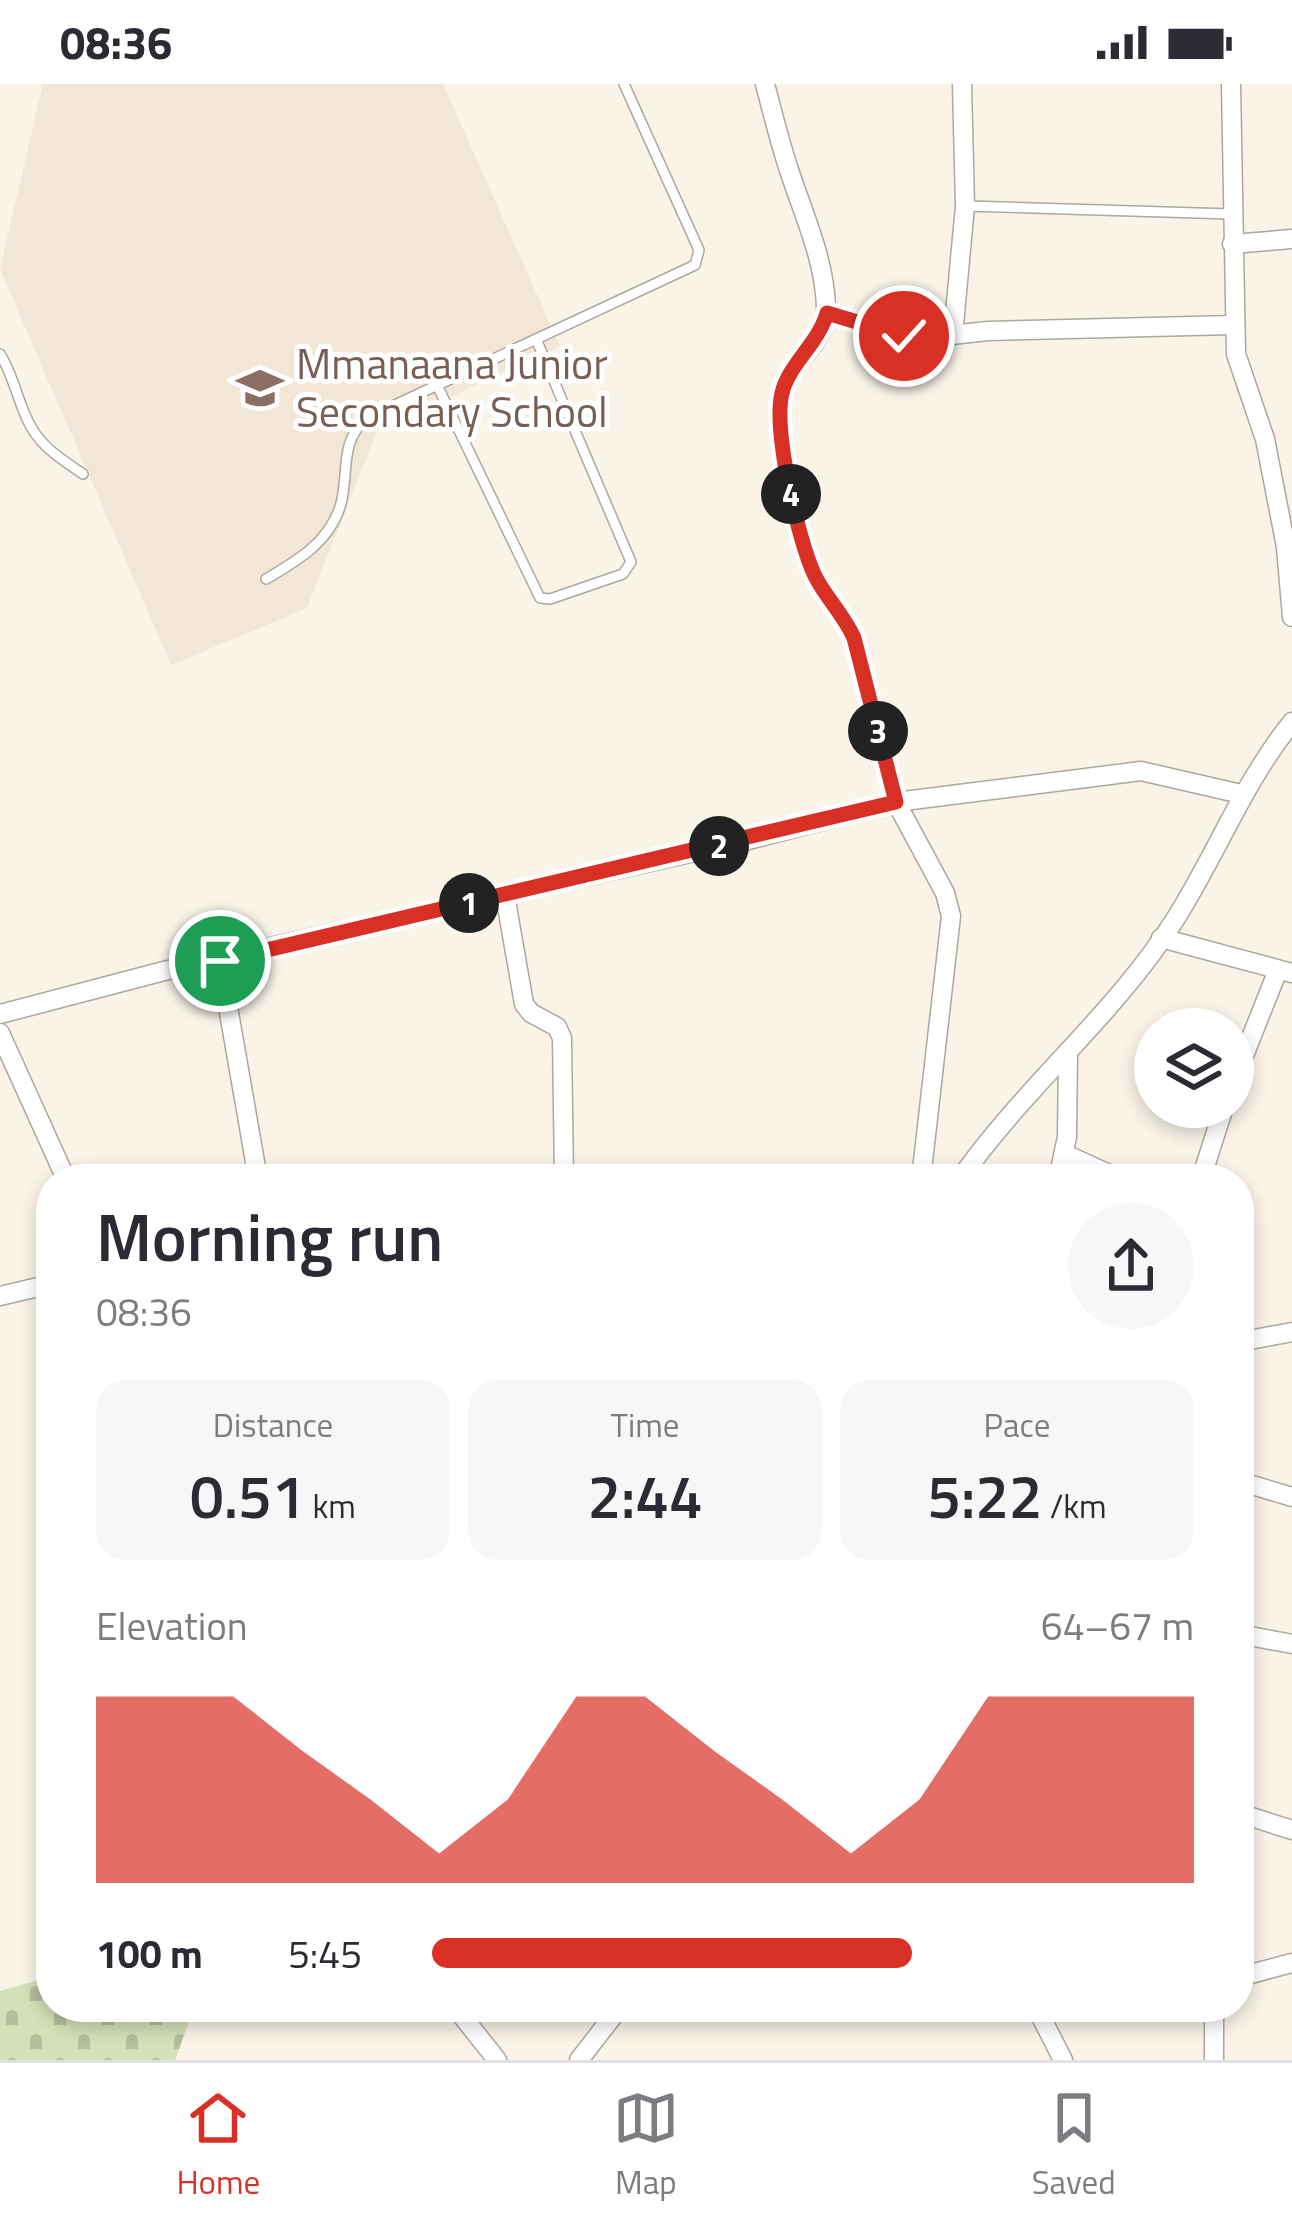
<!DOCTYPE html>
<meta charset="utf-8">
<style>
:root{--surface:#fff;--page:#f7f7f7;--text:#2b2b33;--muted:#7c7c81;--line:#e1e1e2;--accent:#d93025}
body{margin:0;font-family:"Titillium Web",sans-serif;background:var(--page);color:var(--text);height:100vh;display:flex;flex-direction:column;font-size:45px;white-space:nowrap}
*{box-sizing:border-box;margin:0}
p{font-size:39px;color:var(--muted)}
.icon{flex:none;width:66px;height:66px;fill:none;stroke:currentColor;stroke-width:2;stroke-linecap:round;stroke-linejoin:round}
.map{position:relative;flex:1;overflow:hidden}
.panel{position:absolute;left:36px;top:1080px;width:1218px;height:858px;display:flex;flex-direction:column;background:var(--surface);border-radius:48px;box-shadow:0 6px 18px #0003}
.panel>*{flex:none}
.controls{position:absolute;left:1134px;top:924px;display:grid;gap:24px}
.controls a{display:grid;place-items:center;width:120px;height:120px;border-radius:50%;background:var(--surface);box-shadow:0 6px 18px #0003;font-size:60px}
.pin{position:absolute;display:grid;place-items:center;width:102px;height:102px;color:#fff;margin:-51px;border:6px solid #fff;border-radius:50%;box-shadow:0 3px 12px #0007}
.km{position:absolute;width:60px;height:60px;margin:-30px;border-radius:50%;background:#222;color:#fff;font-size:33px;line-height:60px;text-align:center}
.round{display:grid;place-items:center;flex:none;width:126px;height:126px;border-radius:63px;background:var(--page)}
.summary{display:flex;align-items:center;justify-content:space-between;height:204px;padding:0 60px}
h1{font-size:66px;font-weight:600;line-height:90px}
.stats{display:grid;grid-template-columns:repeat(3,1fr);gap:18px;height:204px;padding:12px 60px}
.stats div{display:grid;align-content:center;border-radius:30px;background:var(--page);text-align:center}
.stats b{font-size:60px;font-weight:600}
.stats small{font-size:33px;font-weight:400}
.stats p{font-size:33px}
.chart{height:336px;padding:24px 60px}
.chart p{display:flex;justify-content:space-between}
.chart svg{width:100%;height:216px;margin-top:12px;fill:var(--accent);opacity:.7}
ul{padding:0 60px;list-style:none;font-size:39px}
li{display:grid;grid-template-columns:192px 144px 1fr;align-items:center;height:90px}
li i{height:30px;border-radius:15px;background:var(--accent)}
.status{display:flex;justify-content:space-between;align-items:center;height:84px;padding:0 60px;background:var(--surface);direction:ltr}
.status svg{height:33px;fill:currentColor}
.menu{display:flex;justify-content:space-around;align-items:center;height:168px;border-top:3px solid var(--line);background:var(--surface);font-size:33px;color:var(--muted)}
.menu a{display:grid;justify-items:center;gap:6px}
.menu .active{color:var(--accent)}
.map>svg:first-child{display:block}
.built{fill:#f2e7d6}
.cemetery{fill:url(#cemetery-stones)}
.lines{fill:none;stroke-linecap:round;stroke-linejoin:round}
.lane-casing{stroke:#ada79d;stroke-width:12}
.street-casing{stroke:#ada79d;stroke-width:21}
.lane{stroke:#fff;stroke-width:9}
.street{stroke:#fff;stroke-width:18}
.route-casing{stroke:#fff;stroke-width:24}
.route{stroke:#d93025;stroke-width:15}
.labels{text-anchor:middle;stroke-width:10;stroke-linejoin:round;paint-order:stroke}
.education-label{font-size:42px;fill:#785e54;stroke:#fff;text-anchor:start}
</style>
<div class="status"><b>08:36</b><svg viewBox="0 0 49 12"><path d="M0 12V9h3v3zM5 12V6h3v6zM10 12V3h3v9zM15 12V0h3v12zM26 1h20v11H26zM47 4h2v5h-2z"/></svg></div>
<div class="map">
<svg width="1292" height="1976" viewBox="0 0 1292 1976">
<defs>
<pattern id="cemetery-stones" width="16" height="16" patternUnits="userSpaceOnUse" patternTransform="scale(3)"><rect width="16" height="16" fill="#d4e0b7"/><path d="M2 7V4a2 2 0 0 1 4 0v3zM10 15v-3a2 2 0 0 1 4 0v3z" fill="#b5bf9c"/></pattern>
</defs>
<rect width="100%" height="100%" fill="#f9f3e8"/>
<polygon class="built" points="43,0 443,0 560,262 377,347 307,524 171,581 0,185"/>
<polygon class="cemetery" points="42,1895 51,1897 51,1923 155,1923 191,1932 175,1976 0,1976 0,1907"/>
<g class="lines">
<defs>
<g id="lane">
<polyline points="967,122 1231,130"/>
<path d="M0 270C16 295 19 328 37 352 49 368 66 378 83 390"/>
<polyline points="437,301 540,514 550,515 623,490 631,478 536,255"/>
<path d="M266 495C297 477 328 459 340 423 350 391 338 358 367 334L695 181 699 166 624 0"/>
</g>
<g id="street">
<path d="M765 0C773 30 780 60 790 89 805 134 824 175 826 222 828 259 789 278 782 311 773 347 798 458 815 492 826 514 844 531 855 554L896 718 945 809 951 832 921 1095"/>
<polyline points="1231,0 1236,270 1265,355 1286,463 1292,533"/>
<polyline points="1232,160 1292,155"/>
<polyline points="827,229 923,254 988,247 1233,241"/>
<polyline points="953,251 965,122 962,0"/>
<polyline points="505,811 524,920 531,929 557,943 562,954 564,1095"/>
<polyline points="1161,854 1292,889"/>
<polyline points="220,877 258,1095"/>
<polyline points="0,930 164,887 748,756 896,718 1141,687 1241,710"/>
<polyline points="0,949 66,1095"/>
<polyline points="1233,999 1278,886"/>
<polyline points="1065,1070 1120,1095"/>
<path d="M960 1095C1025 1002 1116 930 1176 834 1218 767 1242 701 1292 638"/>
<polyline points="1058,1095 1067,1053 1068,967"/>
<polyline points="1201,1095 1224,1023"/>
<polyline points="0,1212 51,1200"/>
<polyline points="1239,1258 1292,1248"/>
<polyline points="1239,1397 1292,1413"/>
<polyline points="1239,1550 1292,1560"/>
<polyline points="1239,1729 1292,1746"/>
<polyline points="1239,1893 1292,1879"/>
<polyline points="455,1923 497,1976"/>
<polyline points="1036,1923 1063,1976"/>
<polyline points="1214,1923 1214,1976"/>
<polyline points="579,1976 620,1923"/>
</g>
</defs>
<use href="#lane" class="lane-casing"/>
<use href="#street" class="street-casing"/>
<use href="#lane" class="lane"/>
<use href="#street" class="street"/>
</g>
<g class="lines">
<defs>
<path id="route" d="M220 877 896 718 854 554C844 531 826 514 815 492 798 457 773 345 782 309 789 280 818 260 827 229L904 252"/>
</defs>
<use href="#route" class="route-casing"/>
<use href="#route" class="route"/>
</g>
<defs>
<symbol id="school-bare" viewBox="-9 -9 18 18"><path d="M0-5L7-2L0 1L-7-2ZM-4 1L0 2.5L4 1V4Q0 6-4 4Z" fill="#8d6e63" stroke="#fff" stroke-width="2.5" paint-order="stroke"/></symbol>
</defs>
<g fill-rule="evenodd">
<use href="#school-bare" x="227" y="271" width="66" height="66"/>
</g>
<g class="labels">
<g class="education-label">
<text x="296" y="295">Mmanaana Junior<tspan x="296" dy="48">Secondary School</tspan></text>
</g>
</g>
</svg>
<div class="controls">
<a><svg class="icon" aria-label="layers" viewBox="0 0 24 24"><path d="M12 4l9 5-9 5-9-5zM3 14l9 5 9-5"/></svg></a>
</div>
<div class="pin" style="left:220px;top:877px;background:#1e9e55"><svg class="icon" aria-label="arrive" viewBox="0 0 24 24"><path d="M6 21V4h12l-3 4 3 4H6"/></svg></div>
<div class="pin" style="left:904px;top:252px;background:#d93025"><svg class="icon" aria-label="check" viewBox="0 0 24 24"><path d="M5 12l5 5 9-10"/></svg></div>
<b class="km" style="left:469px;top:819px">1</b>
<b class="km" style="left:719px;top:762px">2</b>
<b class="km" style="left:878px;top:647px">3</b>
<b class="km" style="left:791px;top:410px">4</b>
<section class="panel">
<div class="summary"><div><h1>Morning run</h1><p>08:36</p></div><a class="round"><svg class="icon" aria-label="share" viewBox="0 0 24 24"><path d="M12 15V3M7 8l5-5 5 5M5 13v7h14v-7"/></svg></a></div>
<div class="stats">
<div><p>Distance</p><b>0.51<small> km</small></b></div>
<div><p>Time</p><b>2:44</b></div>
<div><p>Pace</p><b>5:22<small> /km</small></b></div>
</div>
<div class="chart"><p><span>Elevation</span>64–67 m</p>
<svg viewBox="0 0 160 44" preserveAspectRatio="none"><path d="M0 44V6L10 6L20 6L30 17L40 27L50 38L60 27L70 6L80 6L90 17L100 27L110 38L120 27L130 6L140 6L150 6L160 6V44z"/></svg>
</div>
<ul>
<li><b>100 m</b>5:45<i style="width:63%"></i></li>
</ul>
</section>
</div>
<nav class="menu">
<a class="active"><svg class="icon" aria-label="home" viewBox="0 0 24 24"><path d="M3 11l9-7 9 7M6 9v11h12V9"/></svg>Home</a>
<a><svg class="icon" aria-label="map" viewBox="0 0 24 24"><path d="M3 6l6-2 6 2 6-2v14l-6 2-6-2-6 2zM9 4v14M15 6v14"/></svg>Map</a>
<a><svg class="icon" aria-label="saved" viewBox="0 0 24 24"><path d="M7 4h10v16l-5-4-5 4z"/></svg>Saved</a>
</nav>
